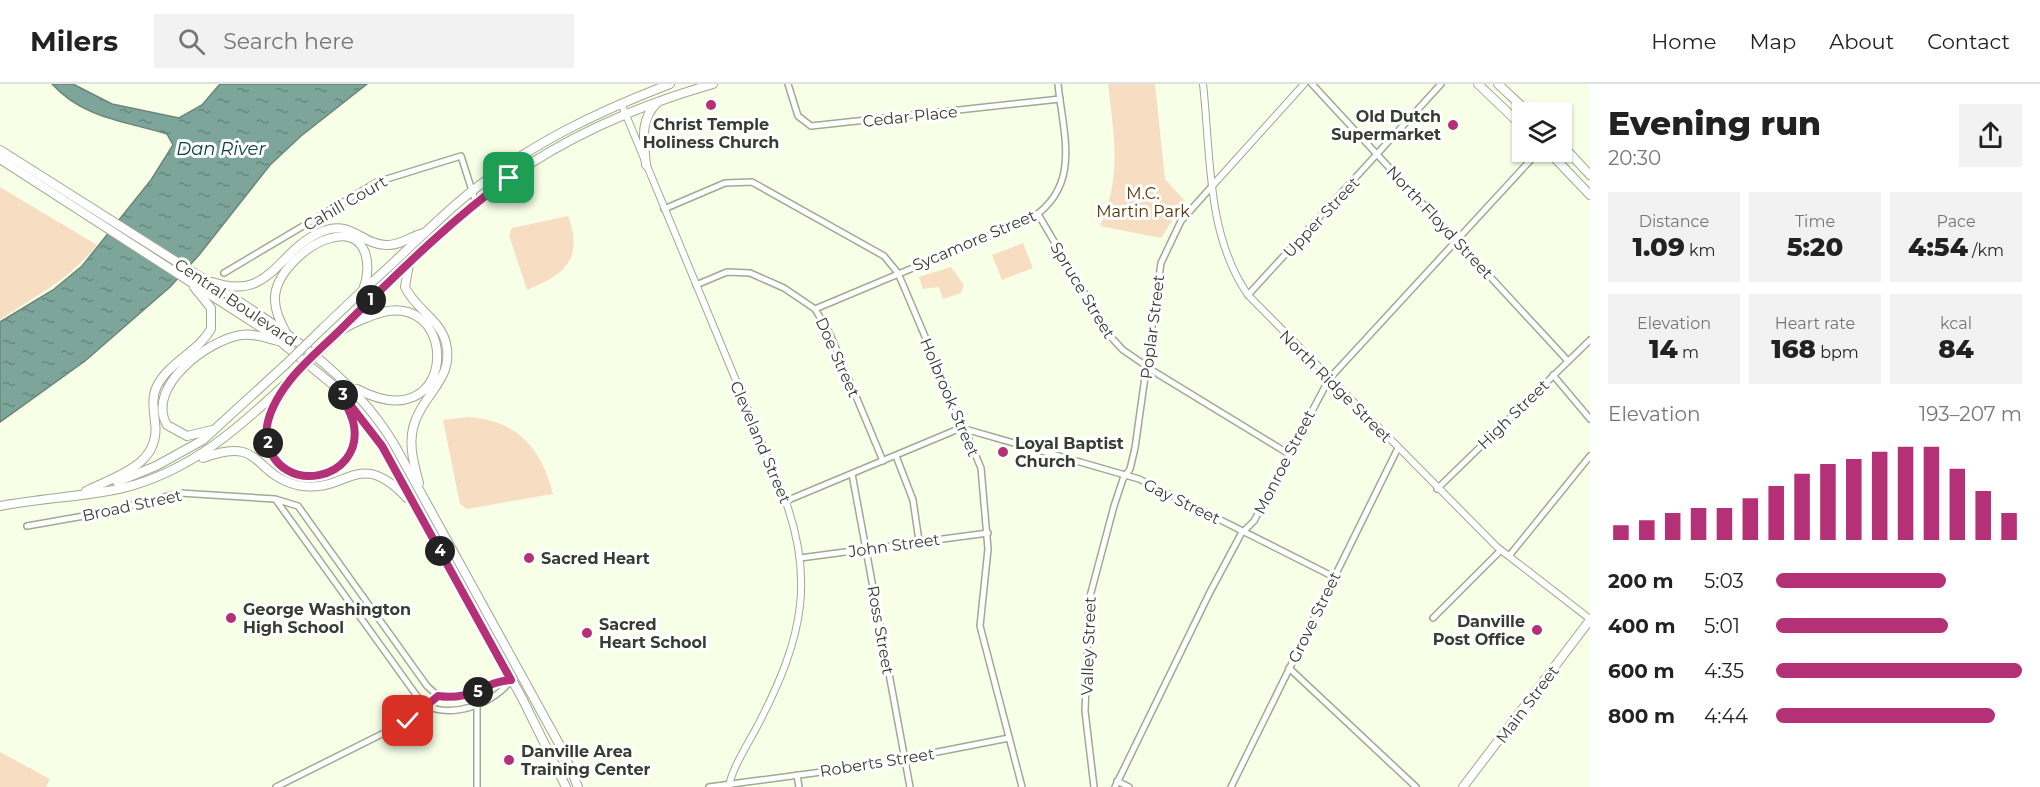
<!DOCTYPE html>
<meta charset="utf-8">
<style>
:root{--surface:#fff;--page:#f2f2f2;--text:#222;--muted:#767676;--line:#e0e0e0;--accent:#b43178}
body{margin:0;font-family:Montserrat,sans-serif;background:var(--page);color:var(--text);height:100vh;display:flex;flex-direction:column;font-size:22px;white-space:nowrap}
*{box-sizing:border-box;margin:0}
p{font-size:20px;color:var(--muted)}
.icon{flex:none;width:33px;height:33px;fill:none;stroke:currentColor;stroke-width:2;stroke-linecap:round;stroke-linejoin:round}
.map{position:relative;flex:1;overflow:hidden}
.drawer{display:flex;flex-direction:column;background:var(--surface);width:450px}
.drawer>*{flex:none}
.controls{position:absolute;left:1512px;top:18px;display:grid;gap:12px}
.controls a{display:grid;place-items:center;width:60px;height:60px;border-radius:0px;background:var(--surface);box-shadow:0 2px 4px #0004;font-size:30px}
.pin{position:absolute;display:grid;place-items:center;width:51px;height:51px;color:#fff;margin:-26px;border-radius:12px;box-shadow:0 3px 9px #0006}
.km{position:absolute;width:30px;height:30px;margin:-15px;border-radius:50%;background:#222;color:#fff;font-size:16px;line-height:30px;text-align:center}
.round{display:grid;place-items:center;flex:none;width:63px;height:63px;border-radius:0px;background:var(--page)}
.summary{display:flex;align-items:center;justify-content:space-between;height:102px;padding:0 18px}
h1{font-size:33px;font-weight:800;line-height:45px}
.stats{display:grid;grid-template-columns:repeat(3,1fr);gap:9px;height:102px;padding:6px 18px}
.stats div{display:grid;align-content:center;border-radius:0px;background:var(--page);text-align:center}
.stats b{font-size:26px;font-weight:800}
.stats small{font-size:16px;font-weight:400}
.stats p{font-size:16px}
.chart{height:168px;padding:12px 18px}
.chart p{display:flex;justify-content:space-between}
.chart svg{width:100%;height:108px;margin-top:6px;stroke:var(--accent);stroke-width:6}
ul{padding:0 18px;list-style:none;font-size:20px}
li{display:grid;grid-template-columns:96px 72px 1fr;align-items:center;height:45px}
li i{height:15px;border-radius:8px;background:var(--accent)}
header{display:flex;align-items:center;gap:36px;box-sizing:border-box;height:84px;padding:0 30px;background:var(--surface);border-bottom:2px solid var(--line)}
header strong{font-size:28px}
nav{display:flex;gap:33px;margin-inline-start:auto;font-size:21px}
.search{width:420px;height:54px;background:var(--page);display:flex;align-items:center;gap:15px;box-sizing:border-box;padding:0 21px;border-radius:0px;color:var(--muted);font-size:22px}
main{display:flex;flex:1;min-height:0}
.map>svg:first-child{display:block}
.green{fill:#f7dec3}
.water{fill:url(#water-ripples);stroke:#69867a;stroke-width:1.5}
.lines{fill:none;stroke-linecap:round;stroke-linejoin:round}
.minor-casing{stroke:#a1a992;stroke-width:8}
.tertiary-casing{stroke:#a1a992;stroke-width:8}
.secondary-casing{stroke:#a1a992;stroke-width:10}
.primary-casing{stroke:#a1a992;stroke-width:10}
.minor{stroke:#fff;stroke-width:5}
.tertiary{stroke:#fff;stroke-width:6}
.secondary{stroke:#fff;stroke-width:8}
.primary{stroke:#fff;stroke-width:8}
.primary-bridge-casing{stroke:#a1a992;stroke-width:10;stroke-linecap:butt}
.primary-bridge{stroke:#fff;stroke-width:8}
.route-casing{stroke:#fff;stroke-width:12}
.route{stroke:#b43178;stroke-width:8}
.poi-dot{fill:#b43178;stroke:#fff;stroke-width:2}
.labels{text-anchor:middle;stroke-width:6;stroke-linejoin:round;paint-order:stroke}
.street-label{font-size:16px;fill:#393c32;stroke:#fff}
.poi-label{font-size:16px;font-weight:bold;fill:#393c32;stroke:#fff;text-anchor:start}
.park-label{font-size:16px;fill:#533100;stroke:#fff}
.water-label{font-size:18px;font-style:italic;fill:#0a4639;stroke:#fff}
</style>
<header>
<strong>Milers</strong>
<div class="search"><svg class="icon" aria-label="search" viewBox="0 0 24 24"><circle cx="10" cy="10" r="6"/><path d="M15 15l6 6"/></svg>Search here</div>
<nav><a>Home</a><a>Map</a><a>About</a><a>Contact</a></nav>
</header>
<main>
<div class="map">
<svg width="1590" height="703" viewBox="0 0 1590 703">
<defs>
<pattern id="water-ripples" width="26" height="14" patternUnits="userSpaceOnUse" patternTransform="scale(1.5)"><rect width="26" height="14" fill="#7da599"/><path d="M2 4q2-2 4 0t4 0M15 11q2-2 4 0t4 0" fill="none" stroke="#67887d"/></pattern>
</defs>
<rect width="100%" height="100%" fill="#f7ffe7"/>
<g class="green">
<path d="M1108 0H1155L1165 95 1185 117 1161 154 1100 142C1122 92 1114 53 1108 0Z"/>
<path d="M0 103 97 161C67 198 37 210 0 236Z"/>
<path d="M568 132C584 176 565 190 527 206L509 151 512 144Z"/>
<polygon points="1023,159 1033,184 1002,196 992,171"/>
<polygon points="951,183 964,201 961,209 943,215 939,203 923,205 919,193"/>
<path d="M469 333C518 337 541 364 553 410L467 425 460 420 443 336Z"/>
<polygon points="0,668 50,695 46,703 0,703"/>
</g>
<path class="water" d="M52 0H73L112 20 179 34 202 21 220 0H367L301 52 270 81 199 171 170 203 85 277 0 338V238L53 206 82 182 151 96 173 61 167 50C125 37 84 35 52 0Z"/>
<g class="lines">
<defs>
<g id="minor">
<polyline points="788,0 798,32 811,42 1060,15"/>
<polyline points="1312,0 1568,277"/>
<polyline points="664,125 725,99 752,98 884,172 898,189 981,384 988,465 980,542 1022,703"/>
<polyline points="1038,130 1109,251 1123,266 1158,290 1289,370"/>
<polyline points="224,189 377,98 461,72 476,119"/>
<polyline points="696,201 727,188 750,189 784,204 815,225 830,250 883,377"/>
<polyline points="1248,211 1441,0"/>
<path d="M815 225 1032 134C1082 101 1063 50 1058 0"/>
<polyline points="1553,291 1590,335"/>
<polyline points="896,372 913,416 919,457"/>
<polyline points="852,390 910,703"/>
<polyline points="1437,405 1590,256"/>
<path d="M276 416 422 619C448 637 495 620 511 596 481 598 474 617 438 612"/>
<polyline points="786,417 956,346 965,345 1139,395 1334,493"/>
<polyline points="27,442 101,429 180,409 275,415 298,422 427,602 438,612"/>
<polyline points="1509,472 1590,372"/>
<polyline points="800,474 988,449"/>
<polyline points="1433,534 1501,466"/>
<polyline points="1289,584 1416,703"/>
<polyline points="477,608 477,703"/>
<polyline points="797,691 799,703"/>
<polyline points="1117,697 1129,703"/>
<polyline points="276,703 408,637 438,612"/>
<polyline points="709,703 866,682 1009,654"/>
<polyline points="1094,703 1085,627 1089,516 1114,422 1123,395 1130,385 1135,364 1161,179 1181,137 1213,101"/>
<polyline points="1115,703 1210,508 1241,450 1254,437 1329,295 1538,68"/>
<polyline points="1231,703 1398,364"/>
</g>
<g id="tertiary">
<path d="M1203 0C1211 71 1206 150 1248 211L1497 463 1590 535"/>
<path d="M621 19 781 405C817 494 802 555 760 637 751 655 731 685 729 703"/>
<polyline points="1213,101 1304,0"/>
</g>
<g id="secondary">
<polyline points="1478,0 1522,42"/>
<polyline points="1498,0 1528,28"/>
<polyline points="1562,61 1590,91"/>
<polyline points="1549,68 1590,111"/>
<path d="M646 81C644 58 639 35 658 18"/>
<path d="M363 206C401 174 434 137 472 107 532 59 599 27 670 0"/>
<path d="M344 243C388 199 432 154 481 115 549 60 629 24 713 0"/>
<polyline points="1463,703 1590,536"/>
</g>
<g id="primary">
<path d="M0 66C59 103 118 141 177 178 255 228 346 279 394 360L563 667 578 703"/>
<polyline points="0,75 271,250 338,305 382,362 522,614 566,703"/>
<path d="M409 180 405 203C415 225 440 235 446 259 454 293 427 307 416 335 407 356 413 377 419 399"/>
<path d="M212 198C272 218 276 167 321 148 352 135 360 160 386 161 401 162 411 151 425 149"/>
<path d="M287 251C282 240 275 229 275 216 274 190 307 160 331 154 367 144 373 181 363 206L323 244"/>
<path d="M335 252C344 242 359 237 371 232 461 195 462 360 357 305"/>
<path d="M284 306C277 317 268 330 266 343 260 410 363 406 354 343 352 333 346 323 342 313"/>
<path d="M212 346 187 352 167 341C145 303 208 256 241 251 254 249 266 254 278 257"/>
<path d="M203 374C263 351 252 390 297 401 347 412 357 361 407 414"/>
<polyline points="117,398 156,382 203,356 285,281"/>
<path d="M86 407C116 392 161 381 155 338 154 326 151 314 157 302 169 278 198 268 211 245V224L194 203"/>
<path d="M0 422C41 414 83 413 123 404 192 387 241 342 291 295"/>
</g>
</defs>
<use href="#minor" class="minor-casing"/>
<use href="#tertiary" class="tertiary-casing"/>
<use href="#secondary" class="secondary-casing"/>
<use href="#primary" class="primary-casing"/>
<use href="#minor" class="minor"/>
<use href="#tertiary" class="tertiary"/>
<use href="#secondary" class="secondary"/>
<use href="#primary" class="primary"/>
<defs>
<g id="primary-bridge">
<polyline points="285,281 323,244"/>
<polyline points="291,295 335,252"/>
</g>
</defs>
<use href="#primary-bridge" class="primary-bridge-casing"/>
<use href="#primary-bridge" class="primary-bridge"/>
</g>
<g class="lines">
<defs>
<path id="route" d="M408 637 438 612C474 617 481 598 511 596L382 362 338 305C343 316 352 329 354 342 363 396 280 414 267 357 263 336 278 311 291 295 308 274 331 256 349 237 400 187 451 136 509 94"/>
</defs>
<use href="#route" class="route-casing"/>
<use href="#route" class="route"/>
</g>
<g class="poi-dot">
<circle cx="711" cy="21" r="6"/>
<circle cx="1453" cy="41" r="6"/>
<circle cx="1003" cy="368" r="6"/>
<circle cx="529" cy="474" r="6"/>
<circle cx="231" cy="534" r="6"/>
<circle cx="1537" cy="546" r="6"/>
<circle cx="587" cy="549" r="6"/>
<circle cx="509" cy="676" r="6"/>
</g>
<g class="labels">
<g class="street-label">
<text transform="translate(910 32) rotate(-6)" y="6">Cedar Place</text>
<text transform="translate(345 119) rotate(-30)" y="6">Cahill Court</text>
<text transform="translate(1321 133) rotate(-47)" y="6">Upper Street</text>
<text transform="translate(1440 138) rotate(47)" y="6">North Floyd Street</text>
<text transform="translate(974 156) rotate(-23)" y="6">Sycamore Street</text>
<text transform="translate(1083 206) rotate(59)" y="6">Spruce Street</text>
<text transform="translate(236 218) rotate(34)" y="6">Central Boulevard</text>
<text transform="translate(1152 243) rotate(-83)" y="6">Poplar Street</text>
<text transform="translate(838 273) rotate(66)" y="6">Doe Street</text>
<text transform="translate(1336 302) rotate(45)" y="6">North Ridge Street</text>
<text transform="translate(950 313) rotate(67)" y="6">Holbrook Street</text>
<text transform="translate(1513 330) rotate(-44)" y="6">High Street</text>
<text transform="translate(761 358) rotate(67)" y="6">Cleveland Street</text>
<text transform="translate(1284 378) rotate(-63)" y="6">Monroe Street</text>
<text transform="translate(1182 417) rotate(26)" y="6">Gay Street</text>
<text transform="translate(132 421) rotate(-12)" y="6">Broad Street</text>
<text transform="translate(894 461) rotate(-8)" y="6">John Street</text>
<text transform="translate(1314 533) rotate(-64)" y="6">Grove Street</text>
<text transform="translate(881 546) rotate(80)" y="6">Ross Street</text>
<text transform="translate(1088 562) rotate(-88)" y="6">Valley Street</text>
<text transform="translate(1527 620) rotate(-53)" y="6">Main Street</text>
<text transform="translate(877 678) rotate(-9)" y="6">Roberts Street</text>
</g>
<g class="poi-label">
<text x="1441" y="38" text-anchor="end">Old Dutch<tspan x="1441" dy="18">Supermarket</tspan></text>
<text x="711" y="46" text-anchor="middle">Christ Temple<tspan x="711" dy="18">Holiness Church</tspan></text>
<text x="1015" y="365">Loyal Baptist<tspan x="1015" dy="18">Church</tspan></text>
<text x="541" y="480">Sacred Heart</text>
<text x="243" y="531">George Washington<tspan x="243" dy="18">High School</tspan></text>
<text x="1525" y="543" text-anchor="end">Danville<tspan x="1525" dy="18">Post Office</tspan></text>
<text x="599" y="546">Sacred<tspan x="599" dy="18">Heart School</tspan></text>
<text x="521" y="673">Danville Area<tspan x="521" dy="18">Training Center</tspan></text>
</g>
<g class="park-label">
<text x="1143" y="115">M.C.<tspan x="1143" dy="18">Martin Park</tspan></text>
</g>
<g class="water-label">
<text x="221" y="71">Dan River</text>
</g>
</g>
</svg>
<div class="controls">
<a><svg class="icon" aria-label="layers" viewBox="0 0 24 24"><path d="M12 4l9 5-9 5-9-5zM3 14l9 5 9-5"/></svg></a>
</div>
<div class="pin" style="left:509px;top:94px;background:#1e9e55"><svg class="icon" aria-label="arrive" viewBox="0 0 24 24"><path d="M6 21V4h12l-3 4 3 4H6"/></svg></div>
<div class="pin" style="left:408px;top:637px;background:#d93025"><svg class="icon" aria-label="check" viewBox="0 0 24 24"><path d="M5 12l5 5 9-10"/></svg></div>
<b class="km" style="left:371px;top:216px">1</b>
<b class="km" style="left:268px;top:359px">2</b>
<b class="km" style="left:343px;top:311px">3</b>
<b class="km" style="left:440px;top:467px">4</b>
<b class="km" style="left:478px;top:608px">5</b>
</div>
<section class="drawer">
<div class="summary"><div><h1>Evening run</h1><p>20:30</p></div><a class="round"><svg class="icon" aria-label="share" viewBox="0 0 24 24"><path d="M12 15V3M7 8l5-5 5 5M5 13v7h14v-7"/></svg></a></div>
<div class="stats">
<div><p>Distance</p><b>1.09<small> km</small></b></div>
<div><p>Time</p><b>5:20</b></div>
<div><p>Pace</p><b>4:54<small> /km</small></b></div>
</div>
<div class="stats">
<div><p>Elevation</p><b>14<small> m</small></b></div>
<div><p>Heart rate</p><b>168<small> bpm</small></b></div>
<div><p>kcal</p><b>84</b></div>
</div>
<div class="chart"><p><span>Elevation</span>193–207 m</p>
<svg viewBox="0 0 160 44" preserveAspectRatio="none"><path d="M5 44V38M15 44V36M25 44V33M35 44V31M45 44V31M55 44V27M65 44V22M75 44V17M85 44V13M95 44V11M105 44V8M115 44V6M125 44V6M135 44V15M145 44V24M155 44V33"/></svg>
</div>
<ul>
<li><b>200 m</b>5:03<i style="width:69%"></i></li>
<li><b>400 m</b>5:01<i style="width:70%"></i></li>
<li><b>600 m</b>4:35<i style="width:100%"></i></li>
<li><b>800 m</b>4:44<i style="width:89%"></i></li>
</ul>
</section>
</main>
